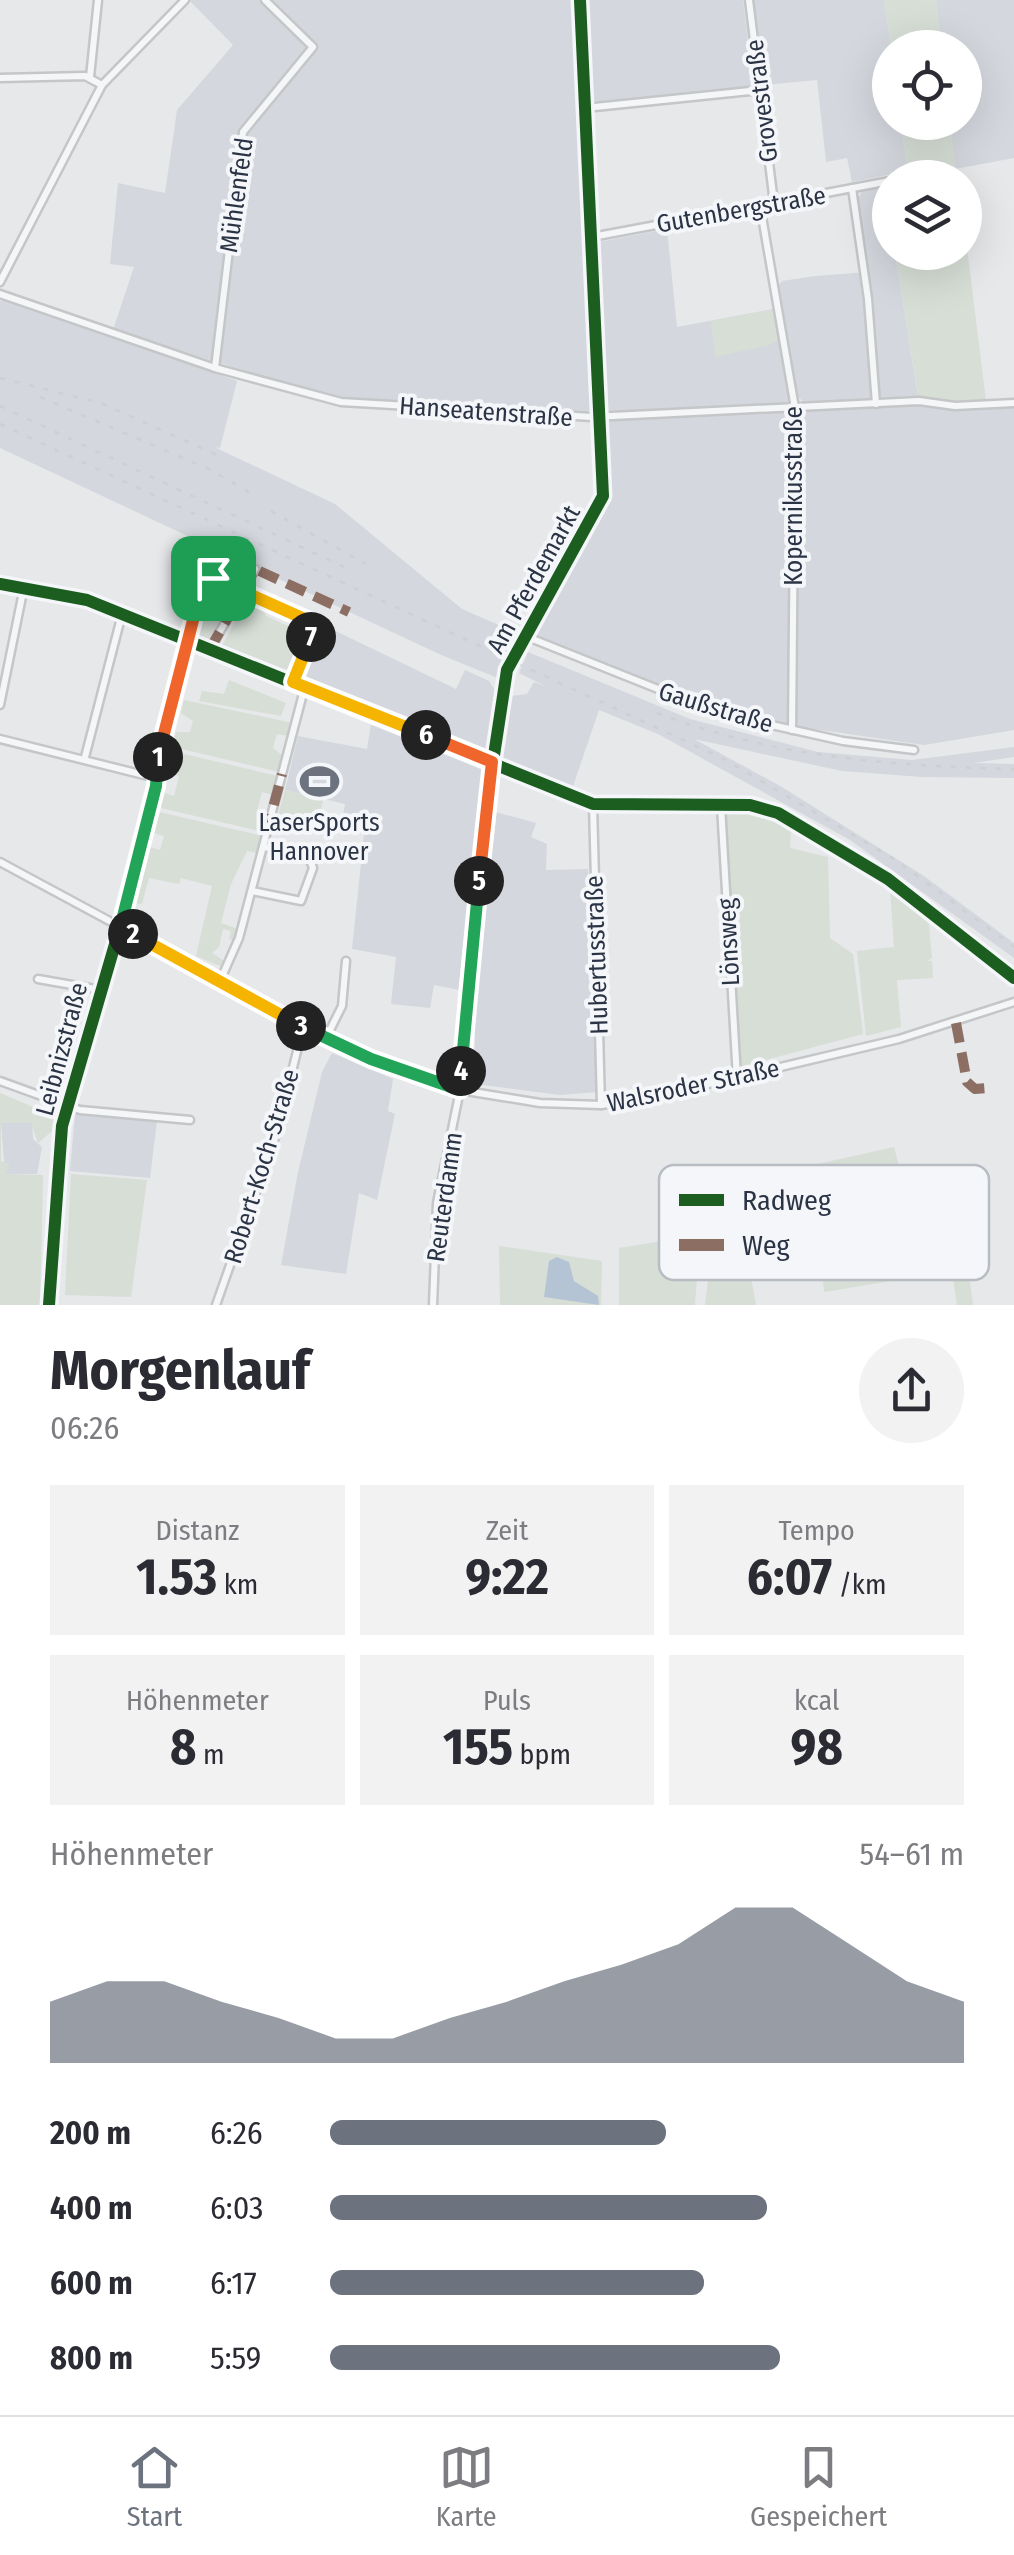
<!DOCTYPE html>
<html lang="de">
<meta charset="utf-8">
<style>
:root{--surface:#fff;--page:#f2f2f3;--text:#2b2b33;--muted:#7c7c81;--line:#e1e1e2;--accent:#6c737f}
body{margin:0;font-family:"Fira Sans Condensed",sans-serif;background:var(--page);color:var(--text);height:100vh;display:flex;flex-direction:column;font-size:38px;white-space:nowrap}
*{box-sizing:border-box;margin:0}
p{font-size:32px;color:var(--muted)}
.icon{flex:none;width:55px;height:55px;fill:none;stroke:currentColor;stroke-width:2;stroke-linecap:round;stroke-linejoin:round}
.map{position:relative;height:1305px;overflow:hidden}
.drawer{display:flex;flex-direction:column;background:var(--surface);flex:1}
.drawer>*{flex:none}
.tools{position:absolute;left:872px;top:30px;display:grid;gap:20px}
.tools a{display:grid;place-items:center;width:110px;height:110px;border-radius:50%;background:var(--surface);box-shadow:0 10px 40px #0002;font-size:50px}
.pin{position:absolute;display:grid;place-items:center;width:85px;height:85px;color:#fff;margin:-42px;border-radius:20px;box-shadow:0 5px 15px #0006}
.km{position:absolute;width:50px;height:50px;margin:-25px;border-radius:50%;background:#222;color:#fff;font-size:28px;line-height:50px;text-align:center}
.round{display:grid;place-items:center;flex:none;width:105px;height:105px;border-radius:52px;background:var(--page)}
.headline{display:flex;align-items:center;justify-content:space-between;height:170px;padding:0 50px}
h1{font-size:55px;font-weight:700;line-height:75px}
.stats{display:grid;grid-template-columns:repeat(3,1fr);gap:15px;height:170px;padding:10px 50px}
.stats div{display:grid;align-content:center;border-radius:0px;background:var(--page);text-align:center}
.stats b{font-size:50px;font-weight:700}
.stats small{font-size:28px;font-weight:400}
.stats p{font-size:28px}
.chart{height:280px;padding:20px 50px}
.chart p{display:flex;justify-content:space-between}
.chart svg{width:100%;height:180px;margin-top:10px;fill:var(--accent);opacity:.7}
ul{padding:0 50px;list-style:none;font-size:32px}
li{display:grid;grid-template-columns:160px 120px 1fr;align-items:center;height:75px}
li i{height:25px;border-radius:12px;background:var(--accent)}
.tab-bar{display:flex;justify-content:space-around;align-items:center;height:140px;border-top:2px solid var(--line);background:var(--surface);font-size:28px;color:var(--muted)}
.tab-bar a{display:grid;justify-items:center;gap:5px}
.tab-bar .selected{color:var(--accent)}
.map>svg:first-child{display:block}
.built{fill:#d4d7dd}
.green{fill:#d6ded6}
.water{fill:#b4c4d5}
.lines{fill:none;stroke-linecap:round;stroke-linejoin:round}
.minor-casing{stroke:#c4c6c8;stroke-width:11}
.minor{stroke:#f5f6f7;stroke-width:6}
.rail{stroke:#cecfd2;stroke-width:2.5;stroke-dasharray:5 10;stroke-linecap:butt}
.quiet{stroke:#8d6e63;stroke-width:10;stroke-dasharray:20 10;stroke-linecap:butt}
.cycleway-casing{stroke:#f4f6f9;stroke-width:19}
.cycleway{stroke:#1b5e20;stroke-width:12}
.split-1-casing{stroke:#fff;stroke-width:20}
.split-2-casing{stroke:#fff;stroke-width:20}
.split-3-casing{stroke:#fff;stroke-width:20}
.split-4-casing{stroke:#fff;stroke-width:20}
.split-5-casing{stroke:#fff;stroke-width:20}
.split-6-casing{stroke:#fff;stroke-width:20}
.split-7-casing{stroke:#fff;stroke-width:20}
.split-8-casing{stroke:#fff;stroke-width:20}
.split-1{stroke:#f0652b;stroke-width:12}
.split-2{stroke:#22a559;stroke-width:12}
.split-3{stroke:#f5b400;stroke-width:12}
.split-4{stroke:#22a559;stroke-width:12}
.split-5{stroke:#22a559;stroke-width:12}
.split-6{stroke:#f0652b;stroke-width:12}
.split-7{stroke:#f5b400;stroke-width:12}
.split-8{stroke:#f5b400;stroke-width:12}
.labels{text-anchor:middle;stroke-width:8;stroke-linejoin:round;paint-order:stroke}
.street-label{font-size:25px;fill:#2b3445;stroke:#f4f6f9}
.poi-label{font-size:25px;fill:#2b3445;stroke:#f4f6f9}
.key{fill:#f4f6f9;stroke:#b8bcc3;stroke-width:2.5}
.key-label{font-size:28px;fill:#2b3445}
</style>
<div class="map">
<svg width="1014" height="1305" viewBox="0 0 1014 1305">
<rect width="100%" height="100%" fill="#e6e8ea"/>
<g class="built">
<polygon points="189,0 575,0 596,405 593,410 570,414 334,398 113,330 134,267 110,264 118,183 165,193 177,110 233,45"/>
<polygon points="587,0 743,0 753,82 749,87 597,102 591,99"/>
<polygon points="753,0 884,0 891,47 890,122 901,123 908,171 852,182 847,158 826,162 817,80 764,85"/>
<polygon points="936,0 1014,0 1014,158 955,169 950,123 965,122 965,48 941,47"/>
<polygon points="885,186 890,252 895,253 918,396 804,402 798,397 779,285 782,281 815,276 869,272 858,198 863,190"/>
<polygon points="667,229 677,327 774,309 790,403 608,412 599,242"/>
<polygon points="6,299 237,381 220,448 214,447 335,504 462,609 524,636 603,496 600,417 919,401 948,406 1014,403 1014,730 924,745 786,725 681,695 525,636 505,681 439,654 0,448 0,301"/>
<polygon points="321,624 456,689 465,670 489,681 497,694 489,750 300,678"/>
<polygon points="528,652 690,719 818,752 912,760 1014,747 1014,757 974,763 1014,764 1014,778 922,777 842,771 694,739 782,787 924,876 1014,943 1014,958 850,840 658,734 599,710 572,789 500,759 510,696 527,694 534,682 545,686 519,673"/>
<polygon points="372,718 484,768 481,808 536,823 531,837 547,844 546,870 588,869 597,1092 560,1095 483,1085 475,1075 475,993 434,985 430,1008 391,1004 396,957 352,949 365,825 341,825 345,804 285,790 298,736 367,749"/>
<polygon points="332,1053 393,1079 388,1111 395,1114 377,1200 359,1193 346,1274 281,1265 298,1172 322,1072"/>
<polygon points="75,1114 157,1121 150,1178 70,1171"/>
<polygon points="1,1123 32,1123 33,1139 42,1147 37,1174 5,1174"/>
</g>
<g class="green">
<polygon points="884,0 936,0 941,47 891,47"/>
<polygon points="901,123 950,123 957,177 909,177"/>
<polygon points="965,232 986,401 919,400 895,253 965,252"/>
<polygon points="774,309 779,339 770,345 715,357 711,321"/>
<polygon points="213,582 237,596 209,645 193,635 208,592 205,590"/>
<polygon points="248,596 260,603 266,616 306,634 293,654 301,658 294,676 222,646"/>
<polygon points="229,680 286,703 281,716 199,701 202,691 224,694"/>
<polygon points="184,700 293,723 289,736 277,734 273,748 283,756 279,772 173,747 176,732 190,732 193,721 181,713"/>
<polygon points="171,751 278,776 273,795 262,792 257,811 268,814 263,832 157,807 161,792 174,796 179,776 166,772"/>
<polygon points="285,790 323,800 318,824 276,822"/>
<polygon points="155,811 262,836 257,853 247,851 231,884 221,923 238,929 234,941 229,939 231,931 223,929 219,947 212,953 224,961 220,966 196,956 212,886 181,878 179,884 149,878 142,904 135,903 146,846 160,850 164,836 150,832"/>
<polygon points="764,812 791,828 790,848 828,857 830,938 853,954 863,1034 740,1067 724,814"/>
<polygon points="890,889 928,916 932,958 927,961 932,961 933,978 897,980 901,1027 866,1036 857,951 894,947"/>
<polygon points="0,1093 54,1116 52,1131 38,1143 31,1123 1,1123 1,1161 10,1164 6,1174 43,1175 40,1305 0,1305"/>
<polygon points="894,1147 906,1193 956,1178 973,1305 957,1305 952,1271 824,1292 813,1165"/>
<polygon points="71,1174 147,1180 131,1297 65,1295"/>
<polygon points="741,1222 756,1305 705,1305 715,1225"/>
<polygon points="700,1235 695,1305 619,1305 619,1248"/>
<polygon points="499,1246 602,1261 601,1305 500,1305"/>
</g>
<polygon class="water" points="557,1257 569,1262 574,1281 598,1296 599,1305 544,1297 549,1261"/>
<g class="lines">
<defs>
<g id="minor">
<polyline points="749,0 774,203"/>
<polyline points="90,77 98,0"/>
<polyline points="0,78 85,76 102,85"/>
<polyline points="585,108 760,90"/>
<polyline points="908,178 909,177"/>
<polyline points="852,188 868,299 876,404"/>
<polyline points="760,205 795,408 792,730"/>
<polyline points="592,237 890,181"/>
<polyline points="0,282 102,85 185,0"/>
<polyline points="0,294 215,368 341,402 592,417 919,401 955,406 1014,403"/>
<polyline points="215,368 243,132 313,47 265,0"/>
<polyline points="255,569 243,591 313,625 293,682"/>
<polyline points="0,584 87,600 593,804 750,805 778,813 888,879 1014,978"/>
<polyline points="525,636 718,713 843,741 914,750"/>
<polyline points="0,705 24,587"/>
<polyline points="0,739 156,778"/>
<polyline points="85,757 122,614"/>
<polyline points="593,804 601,1105"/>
<polyline points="721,806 737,1078"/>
<polyline points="0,862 349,1050 460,1090 540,1103 601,1105 649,1098 899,1039 1014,1002"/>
<polyline points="252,891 301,901 313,868 307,852 263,847"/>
<polyline points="38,979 101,990"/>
<polyline points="220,981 239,938 305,686"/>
<polyline points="326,1038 342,1006 346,961"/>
<polyline points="0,1081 80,1110 190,1120"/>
<polyline points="49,1305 62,1126 108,960 128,909 157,779 155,770 200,593 213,578 243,591 210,649"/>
<polyline points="216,1305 277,1132 303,1027"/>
<polyline points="433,1305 437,1203 460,1090 491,775 505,681 514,654 603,496 580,0"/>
</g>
</defs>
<use href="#minor" class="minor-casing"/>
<use href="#minor" class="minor"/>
<g class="rail">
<polyline points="0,378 101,403 217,455"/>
<polyline points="40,397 209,469 252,494"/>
<polyline points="0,406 344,567"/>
<polyline points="0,424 722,758 894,859 1014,947"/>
<polyline points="271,511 366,564"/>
<path d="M657 713C772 757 892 766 1014 769"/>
</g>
<g class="quiet">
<polyline points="243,591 255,569 349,612"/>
<polyline points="188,641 205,583 213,578 243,591 210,649"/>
<polyline points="266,834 282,774"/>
<polyline points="956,1023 967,1082 975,1089 988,1088"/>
</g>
<defs>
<g id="cycleway">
<polyline points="0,584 87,600 593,804 750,805 778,813 888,879 1014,978"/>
<polyline points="467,999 491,775 507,670 603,496 580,0"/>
<polyline points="49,1305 62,1126 120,927"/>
</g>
</defs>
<use href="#cycleway" class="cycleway-casing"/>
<use href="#cycleway" class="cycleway"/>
</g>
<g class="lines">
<defs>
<polyline id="split-1" points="158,757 200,593 213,578"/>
<polyline id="split-2" points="133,934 120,928 156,786 158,757"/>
<polyline id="split-3" points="133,934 301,1026"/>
<polyline id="split-4" points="301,1026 371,1059 460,1090 461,1071"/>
<polyline id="split-5" points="461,1071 479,881"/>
<polyline id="split-6" points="426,735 492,762 479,881"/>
<polyline id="split-7" points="311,637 293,682 426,735"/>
<polyline id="split-8" points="213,578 309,621 314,625 311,637"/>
</defs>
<use href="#split-1" class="split-1-casing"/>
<use href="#split-2" class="split-2-casing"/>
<use href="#split-3" class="split-3-casing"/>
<use href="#split-4" class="split-4-casing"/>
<use href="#split-5" class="split-5-casing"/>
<use href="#split-6" class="split-6-casing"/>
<use href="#split-7" class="split-7-casing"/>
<use href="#split-8" class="split-8-casing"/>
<use href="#split-1" class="split-1"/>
<use href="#split-2" class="split-2"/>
<use href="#split-3" class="split-3"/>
<use href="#split-4" class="split-4"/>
<use href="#split-5" class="split-5"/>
<use href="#split-6" class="split-6"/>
<use href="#split-7" class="split-7"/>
<use href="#split-8" class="split-8"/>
</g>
<defs>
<symbol id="stadium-bare" viewBox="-9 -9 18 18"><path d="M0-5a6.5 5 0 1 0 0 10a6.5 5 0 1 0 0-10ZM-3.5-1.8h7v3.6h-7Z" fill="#6c737f" stroke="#f4f6f9" stroke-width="2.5" paint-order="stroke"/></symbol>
</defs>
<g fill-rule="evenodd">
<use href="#stadium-bare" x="292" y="754" width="55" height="55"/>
</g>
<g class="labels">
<g class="street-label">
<text transform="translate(761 101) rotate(-97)" y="9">Grovestraße</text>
<text transform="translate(236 195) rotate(-82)" y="9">Mühlenfeld</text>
<text transform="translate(741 209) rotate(-10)" y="9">Gutenbergstraße</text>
<text transform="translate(486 411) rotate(4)" y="9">Hanseatenstraße</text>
<text transform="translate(793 496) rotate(-90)" y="9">Kopernikusstraße</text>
<text transform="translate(533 579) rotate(-61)" y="9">Am Pferdemarkt</text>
<text transform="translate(716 707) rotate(17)" y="9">Gaußstraße</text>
<text transform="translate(728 942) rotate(-93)" y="9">Lönsweg</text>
<text transform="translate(596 955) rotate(-92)" y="9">Hubertusstraße</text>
<text transform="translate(61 1049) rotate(-75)" y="9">Leibnizstraße</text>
<text transform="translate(693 1085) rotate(-12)" y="9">Walsroder Straße</text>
<text transform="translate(261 1166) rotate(-73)" y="9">Robert-Koch-Straße</text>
<text transform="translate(444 1197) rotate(-82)" y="9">Reuterdamm</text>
</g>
<g class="poi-label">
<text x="319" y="831">LaserSports<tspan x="319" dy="29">Hannover</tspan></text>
</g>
</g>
<rect x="659" y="1165" width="330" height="115" rx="15" class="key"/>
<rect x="679" y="1194" width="45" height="12" fill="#1b5e20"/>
<rect x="679" y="1239" width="45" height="12" fill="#8d6e63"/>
<g class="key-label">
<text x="742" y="1210">Radweg</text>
<text x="742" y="1255">Weg</text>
</g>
</svg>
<div class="tools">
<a><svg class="icon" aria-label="locate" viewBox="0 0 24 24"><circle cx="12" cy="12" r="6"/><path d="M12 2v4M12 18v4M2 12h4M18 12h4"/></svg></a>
<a><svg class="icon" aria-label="layers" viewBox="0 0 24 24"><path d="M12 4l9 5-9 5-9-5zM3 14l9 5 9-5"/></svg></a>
</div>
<div class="pin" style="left:213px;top:578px;background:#1e9e55"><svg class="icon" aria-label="arrive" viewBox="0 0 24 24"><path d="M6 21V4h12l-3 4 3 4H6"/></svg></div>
<b class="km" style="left:158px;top:757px">1</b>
<b class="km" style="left:133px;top:934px">2</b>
<b class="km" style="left:301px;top:1026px">3</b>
<b class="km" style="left:461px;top:1071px">4</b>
<b class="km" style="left:479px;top:881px">5</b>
<b class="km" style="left:426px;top:735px">6</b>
<b class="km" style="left:311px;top:637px">7</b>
</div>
<section class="drawer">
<div class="headline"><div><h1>Morgenlauf</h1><p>06:26</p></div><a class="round"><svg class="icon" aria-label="share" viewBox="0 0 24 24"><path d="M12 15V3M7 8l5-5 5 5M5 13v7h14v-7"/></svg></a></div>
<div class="stats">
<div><p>Distanz</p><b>1.53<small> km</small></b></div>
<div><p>Zeit</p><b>9:22</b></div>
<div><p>Tempo</p><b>6:07<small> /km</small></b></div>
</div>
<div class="stats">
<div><p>Höhenmeter</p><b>8<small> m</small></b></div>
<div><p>Puls</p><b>155<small> bpm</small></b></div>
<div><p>kcal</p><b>98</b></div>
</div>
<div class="chart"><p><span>Höhenmeter</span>54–61 m</p>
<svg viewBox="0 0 160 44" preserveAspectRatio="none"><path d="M0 44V29L10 24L20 24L30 29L40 33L50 38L60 38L70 33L80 29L90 24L100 20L110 15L120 6L130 6L140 15L150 24L160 29V44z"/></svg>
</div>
<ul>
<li><b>200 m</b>6:26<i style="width:53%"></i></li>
<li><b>400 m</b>6:03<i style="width:69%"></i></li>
<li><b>600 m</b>6:17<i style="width:59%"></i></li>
<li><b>800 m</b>5:59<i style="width:71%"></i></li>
</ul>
</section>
<nav class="tab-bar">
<a class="selected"><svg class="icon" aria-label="home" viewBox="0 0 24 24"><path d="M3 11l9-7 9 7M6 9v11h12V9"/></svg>Start</a>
<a><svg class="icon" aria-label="map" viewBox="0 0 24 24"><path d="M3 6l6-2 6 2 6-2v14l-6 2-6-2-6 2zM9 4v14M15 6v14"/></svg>Karte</a>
<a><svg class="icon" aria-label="saved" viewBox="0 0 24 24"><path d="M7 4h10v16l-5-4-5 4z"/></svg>Gespeichert</a>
</nav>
